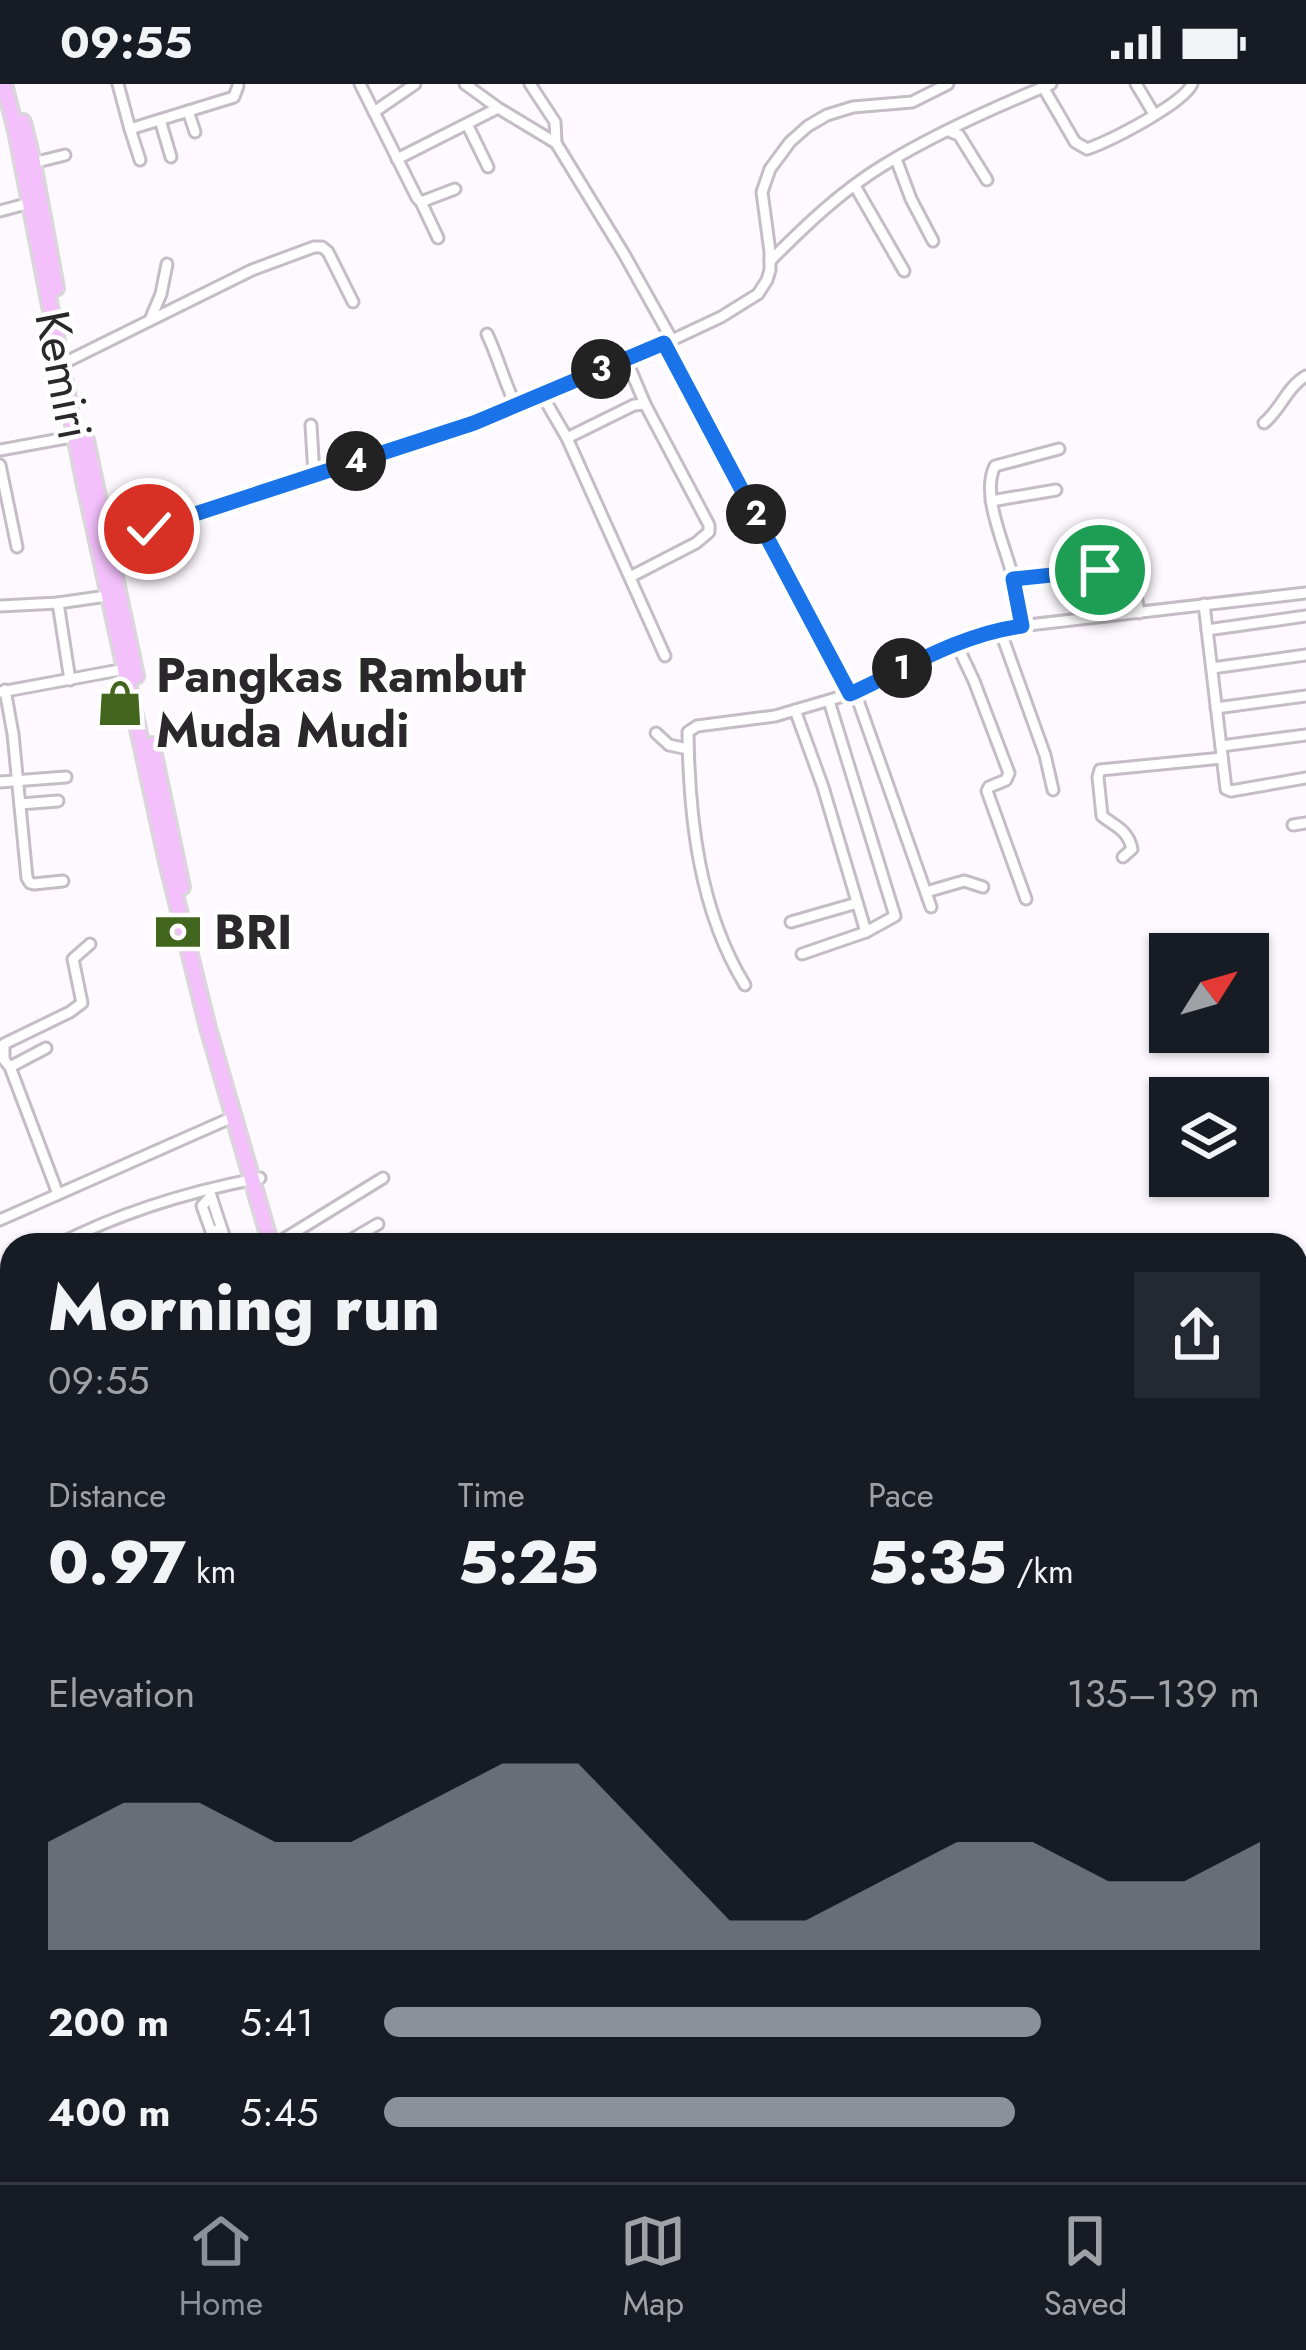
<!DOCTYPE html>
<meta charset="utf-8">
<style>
:root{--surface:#171b24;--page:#242831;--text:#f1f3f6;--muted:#9ea1a6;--line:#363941;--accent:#8c9099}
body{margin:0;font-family:Jost,sans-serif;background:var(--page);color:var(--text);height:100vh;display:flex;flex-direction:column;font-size:45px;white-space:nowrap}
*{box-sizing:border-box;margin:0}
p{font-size:39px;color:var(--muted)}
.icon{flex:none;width:66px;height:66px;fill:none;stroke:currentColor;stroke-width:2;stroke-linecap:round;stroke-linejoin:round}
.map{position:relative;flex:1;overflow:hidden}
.details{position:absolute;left:0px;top:1149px;width:1308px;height:951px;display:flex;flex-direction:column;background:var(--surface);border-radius:36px 36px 0 0;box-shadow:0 3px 9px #0004}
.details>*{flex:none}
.needle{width:78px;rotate:53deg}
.controls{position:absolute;left:1149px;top:849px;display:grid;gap:24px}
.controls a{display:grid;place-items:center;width:120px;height:120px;border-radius:0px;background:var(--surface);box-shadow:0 3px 9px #0004;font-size:60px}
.pin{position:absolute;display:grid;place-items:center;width:102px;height:102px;color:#fff;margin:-51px;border:6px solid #fff;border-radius:50%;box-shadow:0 3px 12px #0007}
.km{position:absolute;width:60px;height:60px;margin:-30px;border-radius:50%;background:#222;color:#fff;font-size:33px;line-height:60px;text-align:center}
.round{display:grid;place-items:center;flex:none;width:126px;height:126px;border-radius:0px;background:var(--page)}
.head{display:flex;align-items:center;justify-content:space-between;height:204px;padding:0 48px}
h1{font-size:66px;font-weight:800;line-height:90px}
.stats{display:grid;grid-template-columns:repeat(3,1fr);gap:18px;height:204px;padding:12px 48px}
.stats div{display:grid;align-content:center}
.stats b{font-size:60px;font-weight:800}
.stats small{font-size:33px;font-weight:400}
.stats p{font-size:33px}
.chart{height:336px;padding:24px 48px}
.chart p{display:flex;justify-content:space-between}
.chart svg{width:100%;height:216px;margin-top:12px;fill:var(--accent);opacity:.7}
ul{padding:0 48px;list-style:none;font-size:39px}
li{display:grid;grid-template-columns:192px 144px 1fr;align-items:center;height:90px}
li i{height:30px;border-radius:15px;background:var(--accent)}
.status{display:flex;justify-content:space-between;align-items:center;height:84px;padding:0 60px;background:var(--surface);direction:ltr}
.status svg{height:33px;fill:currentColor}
.tabs{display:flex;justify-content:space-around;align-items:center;height:168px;border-top:3px solid var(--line);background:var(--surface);font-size:33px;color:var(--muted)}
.tabs a{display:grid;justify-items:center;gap:6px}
.tabs .on{color:var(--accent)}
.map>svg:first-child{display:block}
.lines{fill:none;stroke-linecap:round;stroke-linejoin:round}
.river{stroke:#8fb172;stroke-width:15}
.minor-casing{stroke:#c5bdc6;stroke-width:15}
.tertiary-casing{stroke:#c5bdc6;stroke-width:16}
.trunk-casing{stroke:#d9d8d9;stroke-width:20}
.minor{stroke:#fff;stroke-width:9}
.tertiary{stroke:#fff;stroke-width:10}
.trunk{stroke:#f3c0fb;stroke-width:14}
.route-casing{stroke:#fff;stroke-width:24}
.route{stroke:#1a73e8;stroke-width:15}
.labels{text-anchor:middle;stroke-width:9;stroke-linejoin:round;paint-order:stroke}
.street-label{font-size:48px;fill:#2b282b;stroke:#fff}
.poi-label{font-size:48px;font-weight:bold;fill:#2b282b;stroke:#fff;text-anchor:start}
</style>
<div class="status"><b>09:55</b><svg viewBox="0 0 49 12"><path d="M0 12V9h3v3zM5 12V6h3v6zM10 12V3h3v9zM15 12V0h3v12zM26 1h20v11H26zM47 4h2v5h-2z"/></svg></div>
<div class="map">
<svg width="1306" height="2098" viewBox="0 0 1306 2098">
<rect width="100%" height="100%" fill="#fef8ff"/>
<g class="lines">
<g class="river">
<polyline points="1306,1690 1302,1742 1306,1752"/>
<polyline points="1296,1869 1306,1862"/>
<polyline points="840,2098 842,2088"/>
</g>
<defs>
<g id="minor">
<polyline points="118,0 130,45 234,13 238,2"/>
<polyline points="360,0 417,114 421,118 455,105"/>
<polyline points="465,0 498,24 556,59 624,170 672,256"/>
<polyline points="530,0 555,38 556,59"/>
<polyline points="1136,0 1154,30"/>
<path d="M1043 3 1075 58 1087 65C1110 57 1183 20 1192 0"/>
<polyline points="188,27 195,48"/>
<polyline points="374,28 415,0"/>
<polyline points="160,36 171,73"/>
<polyline points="467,40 488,83"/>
<polyline points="130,45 140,76"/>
<polyline points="951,48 959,51 987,96"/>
<polyline points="397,75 498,24"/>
<polyline points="896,75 911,115 933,157"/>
<polyline points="33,79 65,71"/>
<polyline points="855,102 904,187"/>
<polyline points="421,118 438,154"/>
<polyline points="0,127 30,119"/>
<path d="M770 177C805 142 841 107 884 81 936 49 995 23 1051 0"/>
<polyline points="150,236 161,210 167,180"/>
<path d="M487 250C498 273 504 297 515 320"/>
<polyline points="665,259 850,610 930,572 1011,543 1306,509"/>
<polyline points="626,275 645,320"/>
<polyline points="70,276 252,186 314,163 322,163 328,168 353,218"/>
<polyline points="542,311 567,354 665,572"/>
<path d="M1264 339C1281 325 1287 303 1306 292"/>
<polyline points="311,341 314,391"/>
<polyline points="567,354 634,321 645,320 709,441 709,448 696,459 630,493"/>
<polyline points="0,366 77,352"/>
<polyline points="0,381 17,463"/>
<polyline points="991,417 1056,406"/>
<polyline points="1083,447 1089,487"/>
<polyline points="103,459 474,339 672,256 721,233 758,210 767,196 770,186 770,168 762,108 770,85 790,58 808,42 827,31 853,23 912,18 948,0"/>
<polyline points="1014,495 1123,484 1131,488 1133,494 1139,529"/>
<polyline points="58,519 70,596"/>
<polyline points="1204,520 1226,705 1231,707 1306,694"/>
<polyline points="0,522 58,519 107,512"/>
<path d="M1022 542C1019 526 1017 510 1013 494 1006 463 980 411 995 382L1059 365"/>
<polyline points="1000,546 1045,671 1053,706"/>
<polyline points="1207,546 1306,532"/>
<polyline points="957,561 974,597 1009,689 1006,696 989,703 987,707 1026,815"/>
<polyline points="1212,584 1306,571"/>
<polyline points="5,606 13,650 27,794 30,799 34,800 63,797"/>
<polyline points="1,608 125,585"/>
<polyline points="855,608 931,823"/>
<polyline points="1216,624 1306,612"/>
<polyline points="795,626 823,703 866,848"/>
<polyline points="656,649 669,661 688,665"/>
<polyline points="1221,662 1306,651"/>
<polyline points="0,698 66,693"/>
<polyline points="20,720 58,717"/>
<polyline points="1293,741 1306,739"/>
<path d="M1123 773 1132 765C1128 746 1116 743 1102 732L1098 693 1100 686 1222 674"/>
<polyline points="926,808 964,797 983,803"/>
<polyline points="791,838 857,819"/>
<polyline points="802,870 866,848 895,832 829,617"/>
<path d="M745 901C699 826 689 734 688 648L697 642 775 632 850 610"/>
<polyline points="1,972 10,983 58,1110"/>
<polyline points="4,973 4,960 70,928 82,919 73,875 90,860"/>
<polyline points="10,983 46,964"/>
<polyline points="209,1106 227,1161"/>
<polyline points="211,1112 202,1122 211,1147 222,1146"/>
<polyline points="0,1136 233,1033"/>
<polyline points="279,1158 383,1094"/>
<path d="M57 1161C119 1129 191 1107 260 1094"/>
<polyline points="342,1161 378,1140"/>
<polyline points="383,1161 389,1157"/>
<polyline points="0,1188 12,1182"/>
<polyline points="0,1302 12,1298"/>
<polyline points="1296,1474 1306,1467"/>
<polyline points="1296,1984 1306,1978"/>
<polyline points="0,2007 12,2005"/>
<polyline points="0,2032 6,2098 72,2088"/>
<polyline points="104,2088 109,2098"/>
<polyline points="178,2088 182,2098"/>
<polyline points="304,2088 308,2098"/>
<polyline points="1275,2088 1284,2098"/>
<polyline points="801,2093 802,2098"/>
<polyline points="1186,2098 1195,2088"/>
</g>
<polyline id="tertiary" points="454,2098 476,2088"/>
<g id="trunk">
<polyline points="4,0 16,47 84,397 167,778 208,944 271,1161"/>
<polyline points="23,38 33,79 56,204"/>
<polyline points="86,356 136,592"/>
<polyline points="152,661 182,803"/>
<polyline points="568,2088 573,2098"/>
</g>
</defs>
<use href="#minor" class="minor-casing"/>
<use href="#tertiary" class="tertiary-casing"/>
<use href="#trunk" class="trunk-casing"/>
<use href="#minor" class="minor"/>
<use href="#tertiary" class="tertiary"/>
<use href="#trunk" class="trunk"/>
</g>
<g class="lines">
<defs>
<path id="route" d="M149 445 474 339 664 259 850 610C905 585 960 550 1022 542L1013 495 1100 486"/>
</defs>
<use href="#route" class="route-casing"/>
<use href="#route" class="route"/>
</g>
<defs>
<symbol id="shop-bare" viewBox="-9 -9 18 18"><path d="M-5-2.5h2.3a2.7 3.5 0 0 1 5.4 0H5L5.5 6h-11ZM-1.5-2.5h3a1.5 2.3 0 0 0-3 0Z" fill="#43661e" stroke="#fff" stroke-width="2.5" paint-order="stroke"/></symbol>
<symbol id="bank-bare" viewBox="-9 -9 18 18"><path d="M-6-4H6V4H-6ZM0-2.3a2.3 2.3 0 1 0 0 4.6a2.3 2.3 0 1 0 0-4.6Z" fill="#43661e" stroke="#fff" stroke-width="2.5" paint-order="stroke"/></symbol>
</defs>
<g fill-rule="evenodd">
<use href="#shop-bare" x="87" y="586" width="66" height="66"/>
<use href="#bank-bare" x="145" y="815" width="66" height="66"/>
</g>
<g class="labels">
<g class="street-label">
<text transform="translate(64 291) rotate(79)" y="17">Kemiri</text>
</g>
<g class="poi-label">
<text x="156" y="608">Pangkas Rambut<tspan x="156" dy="55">Muda Mudi</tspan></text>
<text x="214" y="865">BRI</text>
</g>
</g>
</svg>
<div class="controls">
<a><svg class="needle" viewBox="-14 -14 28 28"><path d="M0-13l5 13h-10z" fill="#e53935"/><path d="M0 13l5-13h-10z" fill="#9ea1a6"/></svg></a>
<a><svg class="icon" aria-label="layers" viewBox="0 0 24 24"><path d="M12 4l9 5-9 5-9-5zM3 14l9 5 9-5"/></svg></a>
</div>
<div class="pin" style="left:1100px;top:486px;background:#1e9e55"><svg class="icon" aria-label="arrive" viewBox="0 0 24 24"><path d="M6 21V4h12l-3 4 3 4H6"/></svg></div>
<div class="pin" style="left:149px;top:445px;background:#d93025"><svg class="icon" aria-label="check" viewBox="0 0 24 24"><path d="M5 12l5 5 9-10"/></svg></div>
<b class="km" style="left:902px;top:584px">1</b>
<b class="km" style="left:756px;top:430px">2</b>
<b class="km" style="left:601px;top:285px">3</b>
<b class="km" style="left:356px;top:377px">4</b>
<section class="details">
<div class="head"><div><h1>Morning run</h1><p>09:55</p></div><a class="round"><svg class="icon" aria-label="share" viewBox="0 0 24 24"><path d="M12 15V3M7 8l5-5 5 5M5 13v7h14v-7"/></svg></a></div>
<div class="stats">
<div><p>Distance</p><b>0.97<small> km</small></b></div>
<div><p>Time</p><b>5:25</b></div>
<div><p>Pace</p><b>5:35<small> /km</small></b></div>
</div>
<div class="chart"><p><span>Elevation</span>135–139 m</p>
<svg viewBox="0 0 160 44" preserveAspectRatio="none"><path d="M0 44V22L10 14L20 14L30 22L40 22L50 14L60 6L70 6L80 22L90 38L100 38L110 30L120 22L130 22L140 30L150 30L160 22V44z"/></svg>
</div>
<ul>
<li><b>200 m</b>5:41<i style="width:75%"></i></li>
<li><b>400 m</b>5:45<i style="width:72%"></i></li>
</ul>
</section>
</div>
<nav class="tabs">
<a class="on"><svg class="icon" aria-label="home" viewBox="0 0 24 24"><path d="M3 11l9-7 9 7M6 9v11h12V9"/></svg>Home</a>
<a><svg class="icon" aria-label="map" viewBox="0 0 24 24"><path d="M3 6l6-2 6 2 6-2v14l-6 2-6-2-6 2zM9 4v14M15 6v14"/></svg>Map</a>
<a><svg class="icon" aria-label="saved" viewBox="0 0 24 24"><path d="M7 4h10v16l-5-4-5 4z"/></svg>Saved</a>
</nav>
